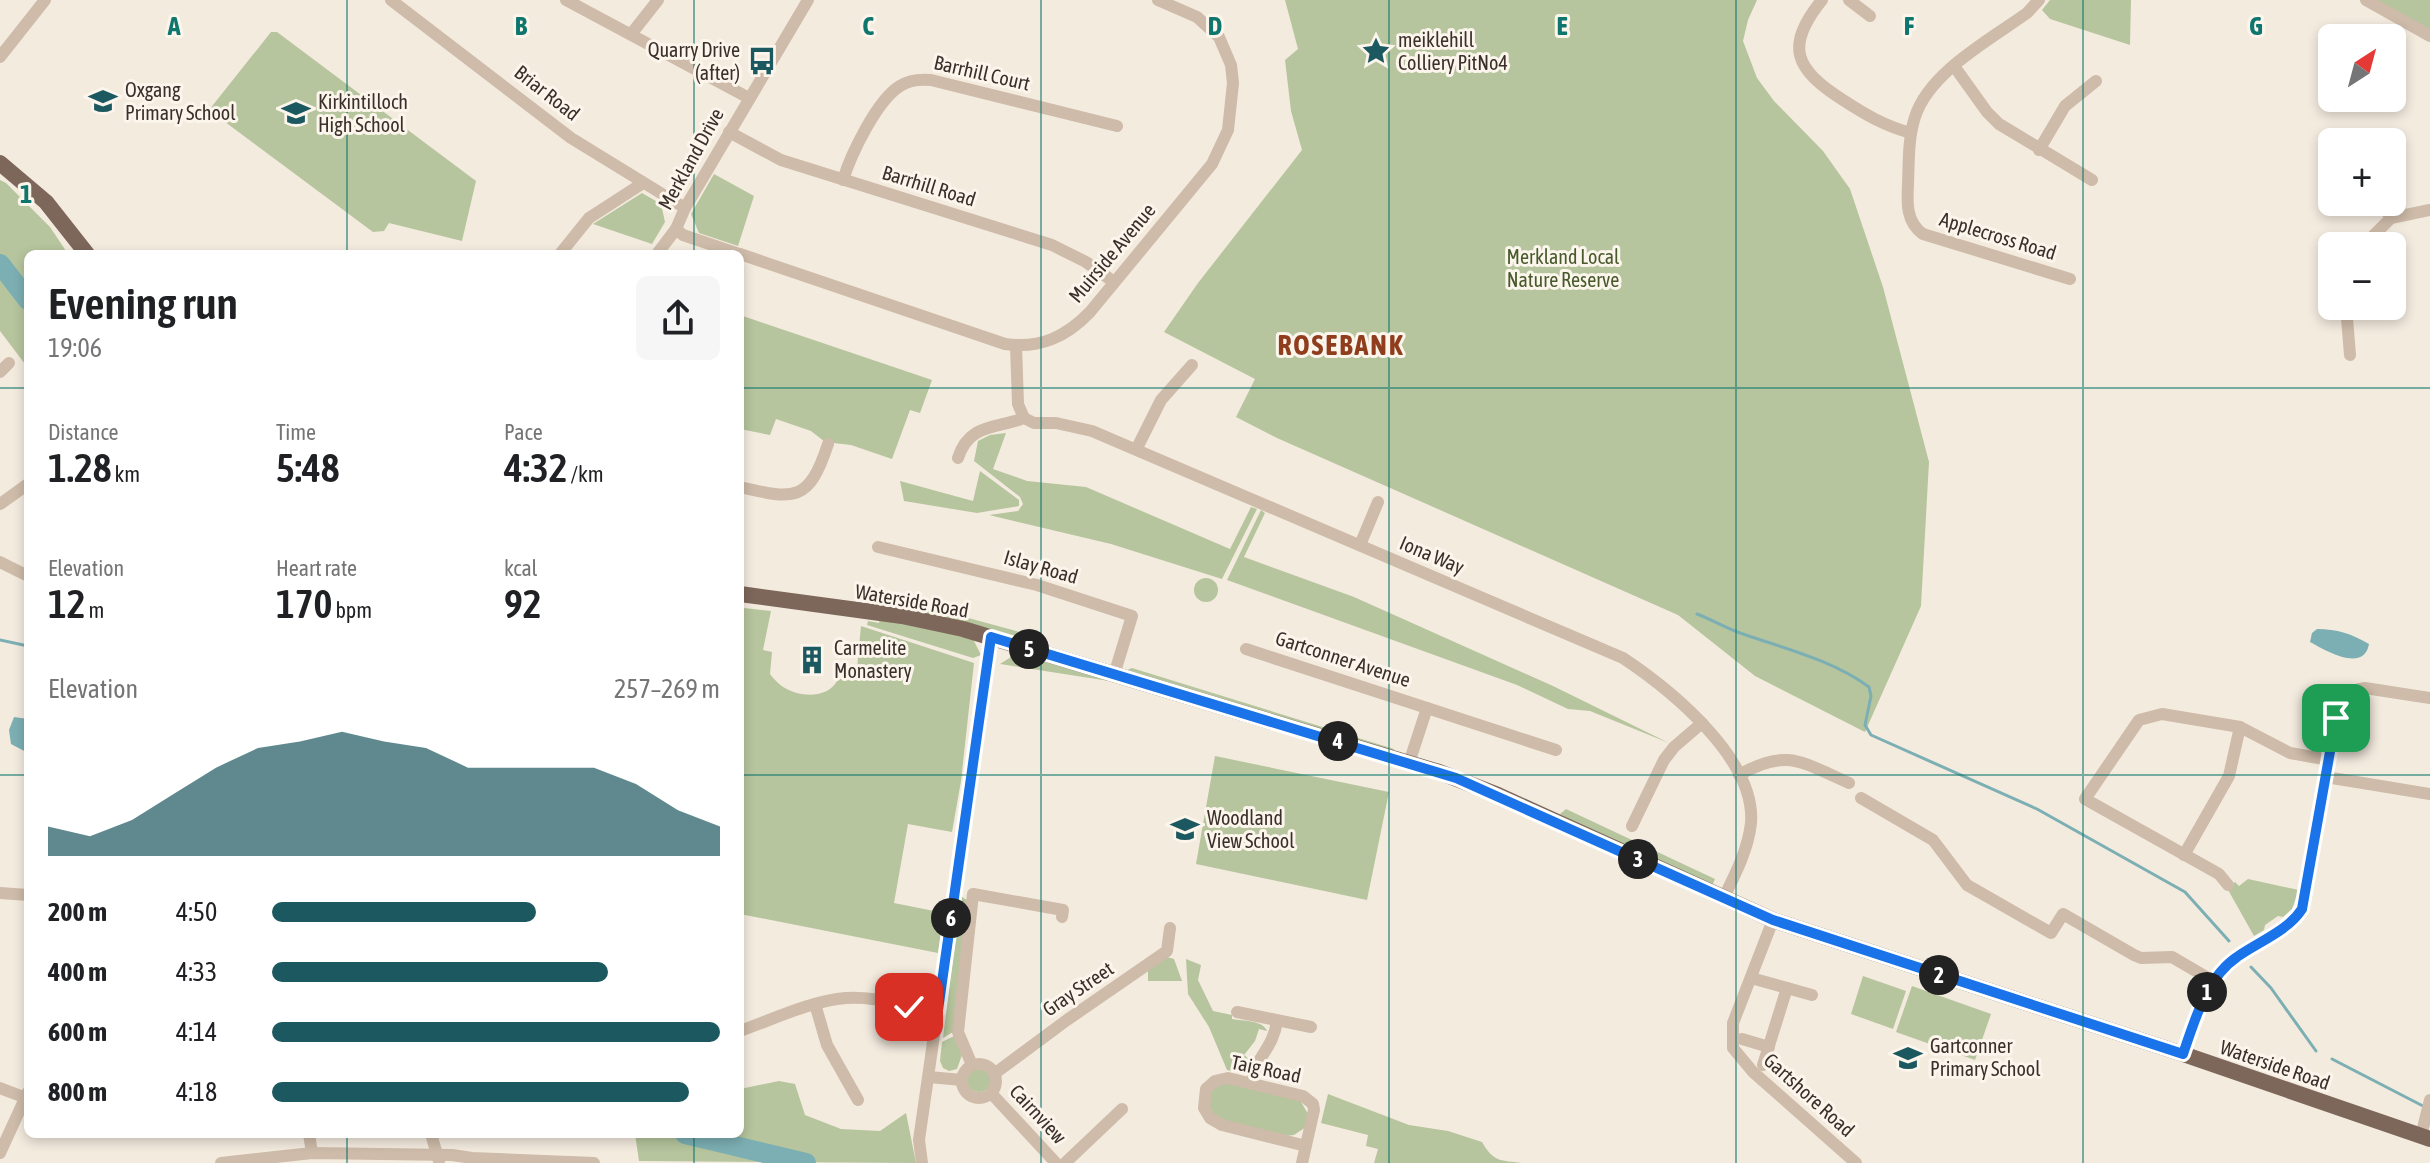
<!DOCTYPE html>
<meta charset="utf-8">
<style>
:root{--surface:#fff;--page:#f6f6f6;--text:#202124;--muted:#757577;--accent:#1c585f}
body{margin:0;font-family:"Asap Condensed",sans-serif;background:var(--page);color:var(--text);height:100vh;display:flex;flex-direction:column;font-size:30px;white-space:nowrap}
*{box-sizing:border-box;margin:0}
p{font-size:26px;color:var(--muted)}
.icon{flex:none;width:44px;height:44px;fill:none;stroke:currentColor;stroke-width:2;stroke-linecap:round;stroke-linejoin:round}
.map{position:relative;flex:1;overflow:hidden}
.drawer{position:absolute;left:24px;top:250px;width:720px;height:888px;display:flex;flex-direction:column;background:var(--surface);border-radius:12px;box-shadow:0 4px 12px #0003}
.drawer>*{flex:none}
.needle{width:52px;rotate:36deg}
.buttons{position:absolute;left:2318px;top:24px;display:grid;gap:16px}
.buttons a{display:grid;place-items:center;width:88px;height:88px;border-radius:12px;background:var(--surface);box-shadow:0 4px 12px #0003;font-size:40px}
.pin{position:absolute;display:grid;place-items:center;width:68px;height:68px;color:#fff;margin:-34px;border-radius:16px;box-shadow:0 4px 12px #0006}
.km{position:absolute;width:40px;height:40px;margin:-20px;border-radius:50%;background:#222;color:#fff;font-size:22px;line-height:40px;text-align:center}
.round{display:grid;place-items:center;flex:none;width:84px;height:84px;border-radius:12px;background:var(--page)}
.summary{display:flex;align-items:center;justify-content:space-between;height:136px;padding:0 24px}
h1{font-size:44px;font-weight:600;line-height:60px}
.figures{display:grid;grid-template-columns:repeat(3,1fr);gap:12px;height:136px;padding:8px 24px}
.figures div{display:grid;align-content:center}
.figures b{font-size:40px;font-weight:600}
.figures small{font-size:22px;font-weight:400}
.figures p{font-size:22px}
.chart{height:224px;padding:16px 24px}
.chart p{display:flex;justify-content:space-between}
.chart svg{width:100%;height:144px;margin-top:8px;fill:var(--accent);opacity:.7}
ul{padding:0 24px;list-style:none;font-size:26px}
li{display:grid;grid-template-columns:128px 96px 1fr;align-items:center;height:60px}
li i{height:20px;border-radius:10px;background:var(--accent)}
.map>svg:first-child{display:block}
.green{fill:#b6c59d}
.water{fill:#7cafb3}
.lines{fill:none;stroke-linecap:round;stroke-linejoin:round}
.stream{stroke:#7cafb3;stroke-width:3}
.river{stroke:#7cafb3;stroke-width:20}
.minor{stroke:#cebba9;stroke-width:12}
.major{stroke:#7d675a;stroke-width:16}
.route-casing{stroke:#fff;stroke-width:16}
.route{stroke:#1a73e8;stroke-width:10}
.grid{fill:none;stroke:#0f766e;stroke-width:2;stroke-opacity:0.55}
.labels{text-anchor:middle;stroke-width:6;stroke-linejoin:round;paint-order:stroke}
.poi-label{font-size:20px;fill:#3a2f2a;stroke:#fbf5ec;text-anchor:start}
.street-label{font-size:20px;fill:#3a2f2a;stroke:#fbf5ec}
.park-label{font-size:20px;fill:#485a2c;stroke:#fbf5ec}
.district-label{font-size:28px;font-weight:bold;letter-spacing:2px;fill:#8f3d1d;stroke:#fbf5ec}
.grid-label{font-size:26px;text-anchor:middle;font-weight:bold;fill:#0f766e;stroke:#fbf5ec;stroke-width:6;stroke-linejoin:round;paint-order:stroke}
</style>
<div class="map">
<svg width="2430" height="1163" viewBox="0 0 2430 1163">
<rect width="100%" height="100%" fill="#f4ebdf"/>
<g class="green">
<polygon points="1285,0 1757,0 1748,20 1743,41 1757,78 1774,101 1823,151 1850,189 1883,287 1929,462 1921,606 1865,732 1755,676 1678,615 1277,438 1236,417 1255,379 1164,332 1198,283 1302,150 1291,111 1285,60 1298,49"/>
<polygon points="2050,0 2131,0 2130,45 2050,19 2042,10"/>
<polygon points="2366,0 2430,0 2430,36"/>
<polygon points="271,32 277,32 476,181 462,241 389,223 384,231 373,232 209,110"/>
<polygon points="714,174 754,196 738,246 699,233 691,214"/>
<polygon points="0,180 6,183 50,227 68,254 28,254 28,368 0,331"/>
<polygon points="642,193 661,204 665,222 652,244 593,224"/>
<polygon points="740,315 932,380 920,413 910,410 892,459 851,445 825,442 811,431 776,419 770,435 740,429"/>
<polygon points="1006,433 993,469 1027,481 1086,487 1230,549 1251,507 1257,509 1222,579 1111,544 989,515 1018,511 1023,504 1020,497 974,461 978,441 990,435"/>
<polygon points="980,471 1019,500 1019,506 977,513 904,501 900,481 973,501"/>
<polygon points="1261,510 1265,513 1244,557 1354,597 1553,686 1669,743 1590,711 1568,709 1517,685 1227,580"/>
<circle cx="1206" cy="590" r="12"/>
<polygon points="866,594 939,610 1034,636 1032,643 879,606 879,603 864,600"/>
<path d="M744 608 771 611 763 650 772 652 770 674C774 679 779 685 785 688 802 698 830 698 838 679H856L861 626 974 663 961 781 952 832 908 824 894 903 944 913 938 953 740 914V626Z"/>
<polygon points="880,619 911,624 973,639 981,655 973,658 867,625 868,621 879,623"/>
<polygon points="1023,656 1109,679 1109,681 1000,664 1011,657"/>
<polygon points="1132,668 1394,749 1393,752 1127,670"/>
<polygon points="1215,756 1389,792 1367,900 1196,864"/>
<polygon points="1566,809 1715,879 1712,886 1574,823 1560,814"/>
<polygon points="2248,879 2299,890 2292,909 2283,917 2278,916 2265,925 2264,930 2254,936 2227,888 2235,882 2239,886"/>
<polygon points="961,896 968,901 953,1032 943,1038"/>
<polygon points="1167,957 1174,959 1182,981 1148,981 1148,970"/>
<path d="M1186 959 1201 965 1198 980 1213 1011 1232 1015V1019C1243 1021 1263 1020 1267 1031L1259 1029 1255 1041 1244 1055 1250 1060 1241 1073 1227 1070 1209 1027 1188 994Z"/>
<polygon points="1863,976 1906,991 1893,1029 1851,1014"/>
<polygon points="1912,986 1991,1014 1975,1060 1896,1032"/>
<polygon points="954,1036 962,1055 957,1069 949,1071 943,1068 940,1061 942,1042"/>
<circle cx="979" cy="1080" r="12"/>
<polygon points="779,1081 795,1084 805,1115 841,1129 880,1131 906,1113 916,1163 639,1161 635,1134 740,1134 740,1089"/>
<polygon points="1226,1082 1300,1100 1308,1114 1306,1127 1294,1135 1285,1136 1223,1121 1212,1115 1207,1100 1212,1088"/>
<path d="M1328 1094 1409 1125 1448 1131 1482 1142C1494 1163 1501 1160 1522 1163H1374L1378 1149 1366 1146 1368 1135 1321 1123Z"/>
</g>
<g class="water">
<path d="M2317 629C2337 629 2352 634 2369 644 2364 673 2326 651 2310 642L2312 633Z"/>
<polygon points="14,717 28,719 28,753 11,744 9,730"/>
</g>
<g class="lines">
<g class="stream">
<path d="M1697 614C1713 620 1727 629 1743 634 1786 649 1832 660 1869 687L1871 696 1865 725 1871 735 2037 809 2185 892 2229 941"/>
<polyline points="0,640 28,646"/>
<polyline points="2251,967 2271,988 2316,1051"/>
<polyline points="2332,1059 2423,1106"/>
</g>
<g class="river">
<polyline points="0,264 28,300"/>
<polyline points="685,1134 806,1163"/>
</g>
<g class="minor">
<polyline points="391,0 571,138 685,208"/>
<polyline points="566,0 749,98"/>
<path d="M1822 0C1784 47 1795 69 1843 100 1866 115 1885 126 1911 133"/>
<polyline points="1849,0 1870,16"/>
<path d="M2039 0 2027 13C1991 39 1929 72 1915 117 1908 138 1909 161 1908 184 1907 203 1906 222 1923 234L2070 279"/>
<polyline points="2366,0 2430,36"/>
<polyline points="632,33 658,0"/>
<polyline points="0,57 45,0"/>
<polyline points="1954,66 1987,112 1999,124 2092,180"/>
<polyline points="729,132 781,160 1052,245 1086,262 1114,282"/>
<polyline points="2039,150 2065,106 2096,81"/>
<path d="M843 180C851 154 877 100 900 86 909 80 920 79 931 80L1117 126"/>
<polyline points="2381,202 2391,218"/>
<polyline points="676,229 683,235 739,254"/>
<polyline points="2363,246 2391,218 2430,210"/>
<polyline points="560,254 589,218 643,183"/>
<polyline points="657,254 676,229 685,208 808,0"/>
<path d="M740 254 1005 344C1040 349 1066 337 1090 312L1212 164 1228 130 1233 83 1231 65 1219 37 1197 17 1158 0"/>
<polyline points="2346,306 2350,355"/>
<polyline points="1016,345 1018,404 1024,418"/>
<polyline points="0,372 9,363"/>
<polyline points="1137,448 1161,400 1192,365"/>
<path d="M958 458C969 423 996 429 1024 418L1034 423H1056L1092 431 1623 658C1671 690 1756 759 1751 823 1748 850 1735 875 1723 899"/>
<path d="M740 487C795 500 809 502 828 444"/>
<polyline points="0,504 28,484"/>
<polyline points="1360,545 1378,502"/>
<polyline points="878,547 1037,585 1132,616 1114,675"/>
<polyline points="0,562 28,576"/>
<polyline points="1246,649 1556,750"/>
<polyline points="1409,763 1427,708"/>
<path d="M1739 775C1787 747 1803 763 1849 783"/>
<polyline points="2326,777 2430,794"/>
<polyline points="1861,798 1933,840 1967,885 2051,933 2063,914 2134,955 2141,958 2172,957 2213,981"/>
<polyline points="1632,826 1664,760 1674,747 1702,723"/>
<polyline points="2184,855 2229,776 2240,727"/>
<polyline points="2228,885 2219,874 2085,799 2139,720 2162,714 2240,727 2290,753 2329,760"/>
<polyline points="0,893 28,895"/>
<polyline points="1773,920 1733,1023 1733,1048 1753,1072 1856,1163"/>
<polyline points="1751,978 1812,995"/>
<polyline points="815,1004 827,1045 858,1100"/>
<polyline points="1237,1012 1311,1027"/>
<path d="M740 1031C774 1019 810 1001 846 998 877 996 908 1007 938 1010"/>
<polyline points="1742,1039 1769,1047"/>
<path d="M2183 1054C2195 1020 2206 978 2237 957 2258 942 2288 931 2302 909L2336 718C2341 701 2347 690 2365 688L2430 698"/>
<circle cx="979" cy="1081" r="17"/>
<polyline points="972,1065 958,1032 973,894 1063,910 1062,917"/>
<polyline points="1763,1065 1787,988"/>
<polyline points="994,1074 1067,1020 1167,951 1170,928"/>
<polyline points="929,1077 962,1080"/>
<path d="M1252 1083C1255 1056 1273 1050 1277 1021"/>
<polyline points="0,1088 26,1098"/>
<polyline points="991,1093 1056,1163"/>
<polyline points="309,1134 312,1153"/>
<polyline points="431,1134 439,1161"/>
<polyline points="2421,1136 2430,1100"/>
<polyline points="0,1153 28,1092"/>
<polyline points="221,1163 312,1153 452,1155 472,1158 594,1163"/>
<polyline points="922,1163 919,1140 991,637"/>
<polyline points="1065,1163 1122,1109"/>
<polyline points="1302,1163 1314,1110 1313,1104 1303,1096 1228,1078 1215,1081 1206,1089 1204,1108 1210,1118 1222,1125 1306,1146"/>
</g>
<g class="major">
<polyline points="0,163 46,202 87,254"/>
<polyline points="740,594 902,616 963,629 1439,772 1498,795 1773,920 2183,1054 2430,1139"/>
</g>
</g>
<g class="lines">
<defs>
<path id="route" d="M909 1007 938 1010 991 637 1456 778 1773 920 2183 1054C2195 1020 2206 978 2237 957 2258 942 2288 931 2302 909L2336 718"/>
</defs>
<use href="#route" class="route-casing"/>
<use href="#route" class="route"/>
</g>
<path class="grid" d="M347 0V254M694 0V254M1041 0V1163M1389 0V1163M1736 0V1163M2083 0V1163M0 388H28M740 388H2430M0 775H28M740 775H2430M347 1134V1163M694 1134V1163"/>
<defs>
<symbol id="sight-bare" viewBox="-9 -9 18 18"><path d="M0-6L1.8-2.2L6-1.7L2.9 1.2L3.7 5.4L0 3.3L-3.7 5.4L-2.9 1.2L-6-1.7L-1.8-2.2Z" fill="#1c585f" stroke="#fbf5ec" stroke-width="2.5" paint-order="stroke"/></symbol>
<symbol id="bus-bare" viewBox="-9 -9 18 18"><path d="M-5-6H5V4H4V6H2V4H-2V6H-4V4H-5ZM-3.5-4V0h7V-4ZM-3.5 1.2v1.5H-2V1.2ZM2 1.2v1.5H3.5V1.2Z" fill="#1c585f" stroke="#fbf5ec" stroke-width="2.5" paint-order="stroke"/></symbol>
<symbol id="school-bare" viewBox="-9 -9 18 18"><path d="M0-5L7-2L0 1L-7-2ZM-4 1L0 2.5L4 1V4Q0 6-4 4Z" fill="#1c585f" stroke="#fbf5ec" stroke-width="2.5" paint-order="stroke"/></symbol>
<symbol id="building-bare" viewBox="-9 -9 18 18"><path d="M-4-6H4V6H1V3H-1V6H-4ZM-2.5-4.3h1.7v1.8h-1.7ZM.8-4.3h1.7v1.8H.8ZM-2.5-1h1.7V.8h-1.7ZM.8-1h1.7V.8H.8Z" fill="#1c585f" stroke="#fbf5ec" stroke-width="2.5" paint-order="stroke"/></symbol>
</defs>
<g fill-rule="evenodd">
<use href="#sight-bare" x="1356" y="31" width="40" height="40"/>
<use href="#bus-bare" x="742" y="41" width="40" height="40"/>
<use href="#school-bare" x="83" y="81" width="40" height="40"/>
<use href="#school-bare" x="276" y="93" width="40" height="40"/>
<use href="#building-bare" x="792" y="640" width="40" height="40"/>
<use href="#school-bare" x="1165" y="809" width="40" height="40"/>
<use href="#school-bare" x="1888" y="1038" width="40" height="40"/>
</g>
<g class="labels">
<g class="poi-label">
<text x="1398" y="47">meiklehill<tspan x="1398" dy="23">Colliery PitNo4</tspan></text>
<text x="740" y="57" text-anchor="end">Quarry Drive<tspan x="740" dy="23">(after)</tspan></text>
<text x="125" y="97">Oxgang<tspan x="125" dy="23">Primary School</tspan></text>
<text x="318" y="109">Kirkintilloch<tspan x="318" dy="23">High School</tspan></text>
<text x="834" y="655">Carmelite<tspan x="834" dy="23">Monastery</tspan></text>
<text x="1207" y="825">Woodland<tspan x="1207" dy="23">View School</tspan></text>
<text x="1930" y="1053">Gartconner<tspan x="1930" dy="23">Primary School</tspan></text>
</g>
<g class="street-label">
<text transform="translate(982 73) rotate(13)" y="7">Barrhill Court</text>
<text transform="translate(547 93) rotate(38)" y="7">Briar Road</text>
<text transform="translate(691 159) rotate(-61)" y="7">Merkland Drive</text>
<text transform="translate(929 186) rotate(17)" y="7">Barrhill Road</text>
<text transform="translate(1998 236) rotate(17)" y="7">Applecross Road</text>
<text transform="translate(1112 253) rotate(-50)" y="7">Muirside Avenue</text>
<text transform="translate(1432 555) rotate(23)" y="7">Iona Way</text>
<text transform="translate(1041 567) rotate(16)" y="7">Islay Road</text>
<text transform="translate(912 601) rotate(10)" y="7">Waterside Road</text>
<text transform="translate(1343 659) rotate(18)" y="7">Gartconner Avenue</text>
<text transform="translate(1078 989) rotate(-34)" y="7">Gray Street</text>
<text transform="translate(2275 1065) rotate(19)" y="7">Waterside Road</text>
<text transform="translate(1266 1069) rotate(12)" y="7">Taig Road</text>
<text transform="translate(1809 1095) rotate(42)" y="7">Gartshore Road</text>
<text transform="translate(1038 1114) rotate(47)" y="7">Cairnview</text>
</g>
<g class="park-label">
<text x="1563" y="264">Merkland Local<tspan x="1563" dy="23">Nature Reserve</tspan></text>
</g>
<g class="district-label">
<text x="1341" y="355">ROSEBANK</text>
</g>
</g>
<g class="grid-label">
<text x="174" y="35">A</text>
<text x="521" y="35">B</text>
<text x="868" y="35">C</text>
<text x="1215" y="35">D</text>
<text x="1562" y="35">E</text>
<text x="1909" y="35">F</text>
<text x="2256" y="35">G</text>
<text x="26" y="203">1</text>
</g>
</svg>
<div class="buttons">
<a><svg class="needle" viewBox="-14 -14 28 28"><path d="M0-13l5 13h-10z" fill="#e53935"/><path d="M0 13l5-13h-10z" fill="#757577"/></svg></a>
<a>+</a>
<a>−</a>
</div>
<div class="pin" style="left:2336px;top:718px;background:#1e9e55"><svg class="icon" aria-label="arrive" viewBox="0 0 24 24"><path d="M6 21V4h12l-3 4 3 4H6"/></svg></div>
<div class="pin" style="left:909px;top:1007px;background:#d93025"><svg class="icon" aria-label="check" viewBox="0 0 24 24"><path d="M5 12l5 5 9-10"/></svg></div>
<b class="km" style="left:2207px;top:992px">1</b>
<b class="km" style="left:1939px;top:975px">2</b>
<b class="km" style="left:1638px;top:859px">3</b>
<b class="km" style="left:1338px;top:741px">4</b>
<b class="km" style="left:1029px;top:649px">5</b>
<b class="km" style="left:951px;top:918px">6</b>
<section class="drawer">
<div class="summary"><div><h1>Evening run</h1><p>19:06</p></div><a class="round"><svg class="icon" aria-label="share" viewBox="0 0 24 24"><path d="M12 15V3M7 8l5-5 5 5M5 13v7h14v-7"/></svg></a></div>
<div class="figures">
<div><p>Distance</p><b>1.28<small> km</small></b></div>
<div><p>Time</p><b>5:48</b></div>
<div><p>Pace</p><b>4:32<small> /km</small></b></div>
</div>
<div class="figures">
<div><p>Elevation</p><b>12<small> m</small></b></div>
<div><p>Heart rate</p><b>170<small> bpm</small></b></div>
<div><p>kcal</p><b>92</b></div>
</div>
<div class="chart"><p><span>Elevation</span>257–269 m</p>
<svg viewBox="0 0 160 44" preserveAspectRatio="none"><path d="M0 44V35L10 38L20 33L30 25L40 17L50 11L60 9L70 6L80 9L90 11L100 17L110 17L120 17L130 17L140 22L150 30L160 35V44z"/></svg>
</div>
<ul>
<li><b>200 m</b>4:50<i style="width:59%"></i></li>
<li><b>400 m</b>4:33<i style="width:75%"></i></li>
<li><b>600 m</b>4:14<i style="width:100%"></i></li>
<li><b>800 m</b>4:18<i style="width:93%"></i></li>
</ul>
</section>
</div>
